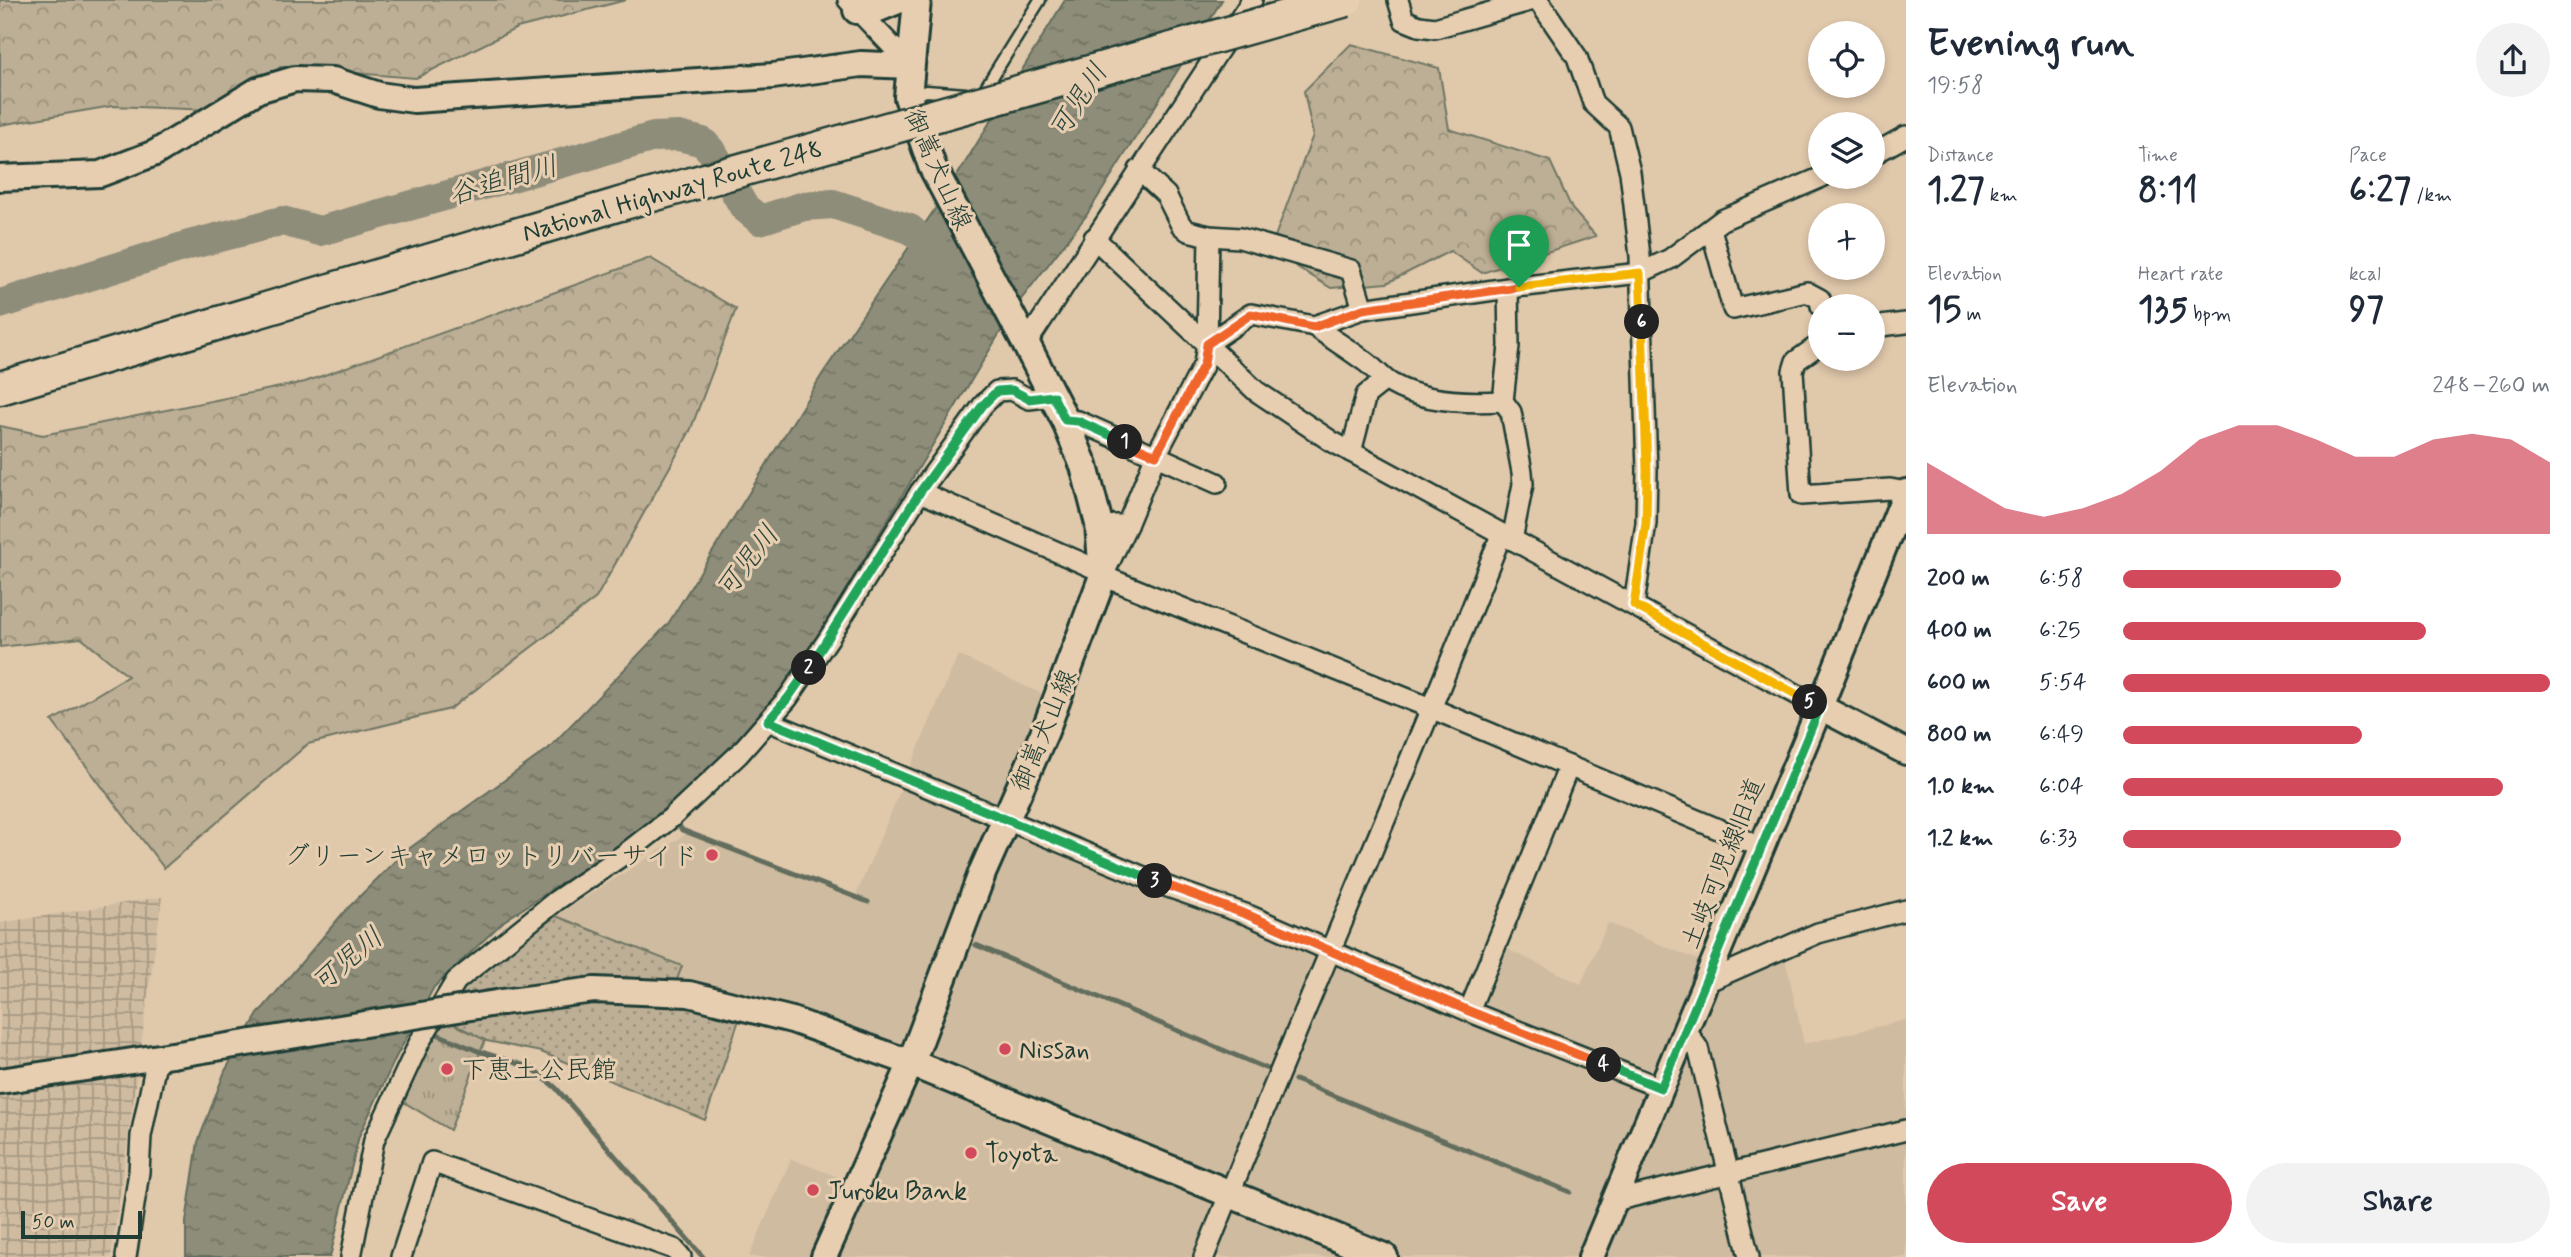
<!DOCTYPE html>
<meta charset="utf-8">
<style>
:root{--surface:#fff;--page:#f2f2f3;--text:#1f2937;--muted:#747a83;--accent:#d1495b}
body{margin:0;font-family:Mynerve,"Klee One",sans-serif;background:var(--page);color:var(--text);height:100vh;display:flex;flex-direction:column;font-size:26px;white-space:nowrap}
*{box-sizing:border-box;margin:0}
p{font-size:23px;color:var(--muted)}
.icon{flex:none;width:38px;height:38px;fill:none;stroke:currentColor;stroke-width:2;stroke-linecap:round;stroke-linejoin:round}
.map{position:relative;flex:1;overflow:hidden}
.details{display:flex;flex-direction:column;background:var(--surface);width:665px}
.details>*{flex:none}
.fabs{position:absolute;left:1808px;top:21px;display:grid;gap:14px}
.fabs a{display:grid;place-items:center;width:77px;height:77px;border-radius:50%;background:var(--surface);box-shadow:0 4px 10px #0003;font-size:35px}
.scale{position:absolute;left:21px;bottom:18px;width:121px;box-sizing:border-box;padding-left:7px;border:4px solid #1f3d34;border-top:0;font-size:19px;line-height:24px;white-space:nowrap;color:#1f3d34;-webkit-text-stroke:5px #e8ceb0;paint-order:stroke}
.pin{position:absolute;display:grid;place-items:center;width:60px;height:60px;color:#fff;margin:-72px -30px;border-radius:50% 50% 50% 0;rotate:-45deg;box-shadow:0 0 7px #0007}
.pin .icon{rotate:45deg}
.km{position:absolute;width:35px;height:35px;margin:-18px;border-radius:50%;background:#222;color:#fff;font-size:19px;line-height:35px;text-align:center}
.round{display:grid;place-items:center;flex:none;width:74px;height:74px;border-radius:37px;background:var(--page)}
.overview{display:flex;align-items:center;justify-content:space-between;height:119px;padding:0 21px}
h1{font-size:38px;font-weight:700;line-height:52px}
.stats{display:grid;grid-template-columns:repeat(3,1fr);gap:10px;height:119px;padding:7px 21px}
.stats div{display:grid;align-content:center}
.stats b{font-size:35px;font-weight:700}
.stats small{font-size:19px;font-weight:400}
.stats p{font-size:19px}
.chart{height:196px;padding:14px 21px}
.chart p{display:flex;justify-content:space-between}
.chart svg{width:100%;height:126px;margin-top:7px;fill:var(--accent);opacity:.7}
.cta{display:flex;gap:14px;margin-top:auto;padding:14px 21px}
.cta a{flex:1;height:80px;border-radius:42px;background:var(--accent);color:#fff;font-size:28px;font-weight:700;line-height:80px;text-align:center}
.cta a+a{background:var(--page);color:var(--text)}
ul{padding:0 21px;list-style:none;font-size:23px}
li{display:grid;grid-template-columns:112px 84px 1fr;align-items:center;height:52px}
li i{height:18px;border-radius:9px;background:var(--accent)}
main{display:flex;flex:1;min-height:0}
.map>svg:first-child{display:block}
.built{fill:#cebba0}
.industrial{fill:url(#industrial-grid)}
.grass{fill:url(#grass-dots);stroke:#6e7664;stroke-width:2}
.forest{fill:url(#forest-crowns);stroke:#6e7664;stroke-width:2}
.park{fill:url(#park-tufts);stroke:#6e7664;stroke-width:2}
.water{fill:url(#water-ripples);stroke:#626d5d;stroke-width:2}
.lines{fill:none;stroke-linecap:round;stroke-linejoin:round}
.stream{stroke:#626d5d;stroke-width:5}
.river{stroke:#8e8d79;stroke-width:30}
.service-casing{stroke:#1f3d34;stroke-width:15}
.minor-casing{stroke:#1f3d34;stroke-width:24}
.tertiary-casing{stroke:#1f3d34;stroke-width:30}
.secondary-casing{stroke:#1f3d34;stroke-width:32}
.trunk-casing{stroke:#1f3d34;stroke-width:37}
.service{stroke:#e8ceb0;stroke-width:10}
.minor{stroke:#e8ceb0;stroke-width:19}
.tertiary{stroke:#e8ceb0;stroke-width:24}
.secondary{stroke:#e8ceb0;stroke-width:26}
.trunk{stroke:#e8ceb0;stroke-width:32}
.tertiary-bridge-casing{stroke:#1f3d34;stroke-width:30;stroke-linecap:butt}
.trunk-bridge-casing{stroke:#1f3d34;stroke-width:37;stroke-linecap:butt}
.tertiary-bridge{stroke:#e8ceb0;stroke-width:24}
.trunk-bridge{stroke:#e8ceb0;stroke-width:32}
.split-1-casing{stroke:#fff;stroke-width:14}
.split-2-casing{stroke:#fff;stroke-width:14}
.split-3-casing{stroke:#fff;stroke-width:14}
.split-4-casing{stroke:#fff;stroke-width:14}
.split-5-casing{stroke:#fff;stroke-width:14}
.split-6-casing{stroke:#fff;stroke-width:14}
.split-7-casing{stroke:#fff;stroke-width:14}
.split-1{stroke:#f0652b;stroke-width:9}
.split-2{stroke:#22a559;stroke-width:9}
.split-3{stroke:#22a559;stroke-width:9}
.split-4{stroke:#f0652b;stroke-width:9}
.split-5{stroke:#22a559;stroke-width:9}
.split-6{stroke:#f5b400;stroke-width:9}
.split-7{stroke:#f5b400;stroke-width:9}
.poi-dot{fill:#d1495b;stroke:#e8ceb0;stroke-width:2.5}
.labels{text-anchor:middle;stroke-width:6;stroke-linejoin:round;paint-order:stroke}
.street-label{font-size:26px;fill:#1f3d34;stroke:#e8ceb0}
.poi-label{font-size:26px;fill:#1f3d34;stroke:#e8ceb0;text-anchor:start}
.water-label{font-size:28px;font-style:italic;fill:#2a453b;stroke:#e8ceb0}
</style>
<main>
<div class="map">
<svg width="1906" height="1257" viewBox="0 0 1906 1257">
<defs>
<pattern id="industrial-grid" width="8" height="8" patternUnits="userSpaceOnUse" patternTransform="scale(1.75)"><rect width="8" height="8" fill="#cebba0"/><path d="M0 4h8M4 0v8" fill="none" stroke="#a79983"/></pattern>
<pattern id="grass-dots" width="8" height="8" patternUnits="userSpaceOnUse" patternTransform="scale(1.75)"><rect width="8" height="8" fill="#bdaf95"/><path d="M2 2h.1M6 6h.1" fill="none" stroke="#99907a" stroke-width="1.8" stroke-linecap="round"/></pattern>
<pattern id="forest-crowns" width="20" height="18" patternUnits="userSpaceOnUse" patternTransform="scale(1.75)"><rect width="20" height="18" fill="#bdaf95"/><path d="M2 6a3 3 0 1 1 6 0M12 15a3 3 0 1 1 6 0" fill="none" stroke="#99907a"/></pattern>
<pattern id="park-tufts" width="24" height="20" patternUnits="userSpaceOnUse" patternTransform="scale(1.75)"><rect width="24" height="20" fill="#bdaf95"/><path d="M3 7l-1-3M5 7V3M7 7l1-3M15 17l-1-3M17 17v-4M19 17l1-3" fill="none" stroke="#99907a"/></pattern>
<pattern id="water-ripples" width="26" height="14" patternUnits="userSpaceOnUse" patternTransform="scale(1.75)"><rect width="26" height="14" fill="#8e8d79"/><path d="M2 4q2-2 4 0t4 0M15 11q2-2 4 0t4 0" fill="none" stroke="#737464"/></pattern>
</defs>
<rect width="100%" height="100%" fill="#e0c8ab"/>
<filter id="ink" filterUnits="userSpaceOnUse"><feTurbulence type="fractalNoise" baseFrequency=".0143" numOctaves="2"/><feDisplacementMap in="SourceGraphic" scale="14" xChannelSelector="R" yChannelSelector="G"/><feConvolveMatrix kernelMatrix="1 2 1 2 8 2 1 2 1" color-interpolation-filters="sRGB"/></filter>
<g filter="url(#ink)">
<polygon class="built" points="958,655 1057,701 1005,819 1473,1013 1502,947 1581,984 1608,923 1712,966 1705,982 1783,949 1804,1044 1906,1020 1906,1257 749,1257 791,1159 857,1184 910,1063 672,994 682,965 556,916 689,832 854,900"/>
<polygon class="industrial" points="162,897 111,1257 0,1257 0,923"/>
<polygon class="grass" points="556,916 682,966 672,993 743,1008 705,1120 541,1052 482,1040 435,1014 499,958"/>
<g class="forest">
<polygon points="0,0 626,0 517,28 416,78 280,67 237,111 112,106 0,125"/>
<polygon points="1351,44 1439,68 1449,129 1550,161 1572,209 1596,236 1482,273 1450,251 1387,283 1331,288 1270,250 1313,135 1304,91"/>
<polygon points="650,258 736,309 690,431 596,598 450,709 308,744 164,868 52,721 128,676 81,638 0,647 0,426 43,435 305,382"/>
</g>
<polygon class="park" points="435,1014 485,1040 450,1130 394,1096"/>
<polygon class="water" points="1065,0 1222,0 1086,216 1016,306 795,674 716,763 632,837 504,921 434,987 396,1057 359,1136 330,1257 186,1257 186,1222 198,1142 225,1071 258,1014 344,912 403,853 548,749 668,624 823,373 952,184"/>
<g class="lines">
<g class="stream">
<polyline points="675,820 682,830 868,902"/>
<polyline points="976,945 1270,1070"/>
<polyline points="430,1031 478,1051 532,1068 556,1088 703,1257"/>
<polyline points="1295,1080 1570,1192"/>
</g>
<polyline class="river" points="0,304 189,245 282,221 320,231 654,137 679,136 703,142 713,153 744,207 760,220 804,206 833,204 910,229 947,261"/>
<defs>
<g id="service">
<polyline points="981,95 1040,0"/>
<polyline points="909,97 926,91 966,94"/>
</g>
<g id="minor">
<polyline points="848,0 911,66"/>
<polyline points="1398,0 1404,20 1419,26 1435,28 1533,0"/>
<polyline points="1538,0 1577,57 1593,103 1619,127 1630,172 1640,256 1647,470 1646,523 1634,605"/>
<polyline points="1872,155 1906,136"/>
<polyline points="1139,170 1166,195 1181,225 1188,231 1209,236 1240,238 1351,270 1363,309"/>
<polyline points="1711,229 1733,309 1807,292 1820,299 1821,306"/>
<polyline points="1094,238 1256,391 1331,441 1820,707"/>
<polyline points="1508,288 1509,346 1503,401 1511,412 1522,472 1523,484 1512,540"/>
<path d="M1314 326C1330 338 1347 348 1363 360 1374 367 1381 378 1392 384 1423 402 1469 403 1503 401"/>
<polyline points="1872,327 1906,323"/>
<polyline points="1024,340 1032,335 1252,0"/>
<polyline points="1207,344 1251,314 1314,326 1363,309 1508,288 1640,273 1670,259 1722,220 1822,177"/>
<polyline points="1820,344 1796,361 1793,371 1801,495 1890,489 1906,492"/>
<polyline points="1065,420 1078,421 1217,483"/>
<polyline points="1351,452 1366,395 1385,380"/>
<polyline points="920,492 1103,572"/>
<polyline points="1114,525 1127,525 1156,455 1204,364 1207,344 1209,236"/>
<polyline points="1127,525 1103,576 1433,709 1761,847"/>
<polyline points="768,721 1168,887 1248,915 1473,1013 1661,1088"/>
<polyline points="1704,983 1818,933 1906,910"/>
<polyline points="1469,1011 1569,766"/>
<polyline points="1685,1029 1698,1048 1749,1257"/>
<polyline points="1614,1201 1906,1130"/>
<polyline points="126,1257 139,1172 141,1136 157,1058"/>
<polyline points="351,1257 374,1140 420,1041 456,981 557,900 626,853 671,818 739,754 788,698 829,638 920,492 983,405 997,391 1012,390 1029,399 1053,396"/>
<polyline points="401,1257 432,1162 674,1249 681,1257"/>
<path d="M1204 1257C1301 1015 1406 777 1501 535"/>
</g>
<g id="tertiary">
<polyline points="0,178 100,174 155,153 258,90 295,79 333,80 379,95 414,100 773,76 861,64 911,66"/>
<polyline points="1820,707 1906,752"/>
<polyline points="502,1002 594,990 689,994 792,1020 911,1063 824,1257"/>
<polyline points="0,1081 172,1055"/>
<polyline points="1591,1257 1820,707 1906,492"/>
</g>
<g id="secondary">
<polyline points="917,0 908,97 932,166 1024,340 1065,420 1084,466 1099,524 1103,576 1045,731 983,871 911,1063 1384,1257"/>
<polyline points="857,10 876,9 898,0"/>
</g>
<polyline id="trunk" points="0,388 620,204"/>
</defs>
<use href="#service" class="service-casing"/>
<use href="#minor" class="minor-casing"/>
<use href="#tertiary" class="tertiary-casing"/>
<use href="#secondary" class="secondary-casing"/>
<use href="#trunk" class="trunk-casing"/>
<use href="#service" class="service"/>
<use href="#minor" class="minor"/>
<use href="#tertiary" class="tertiary"/>
<use href="#secondary" class="secondary"/>
<use href="#trunk" class="trunk"/>
<defs>
<polyline id="tertiary-bridge" points="172,1055 502,1002"/>
<polyline id="trunk-bridge" points="620,204 1346,0"/>
</defs>
<use href="#tertiary-bridge" class="tertiary-bridge-casing"/>
<use href="#trunk-bridge" class="trunk-bridge-casing"/>
<use href="#tertiary-bridge" class="tertiary-bridge"/>
<use href="#trunk-bridge" class="trunk-bridge"/>
</g>
</g>
<g class="lines" filter="url(#ink)">
<defs>
<polyline id="split-1" points="1125,442 1156,455 1204,364 1207,344 1251,314 1314,327 1363,309 1519,287"/>
<polyline id="split-2" points="809,668 920,492 983,405 997,391 1012,390 1029,399 1053,396 1065,420 1078,421 1125,442"/>
<polyline id="split-3" points="809,668 788,698 768,721 1155,881"/>
<polyline id="split-4" points="1155,881 1248,915 1469,1011 1604,1065"/>
<polyline id="split-5" points="1604,1065 1661,1088 1820,707 1810,702"/>
<polyline id="split-6" points="1642,322 1647,470 1646,523 1634,605 1810,702"/>
<polyline id="split-7" points="1519,287 1640,273 1642,322"/>
</defs>
<use href="#split-1" class="split-1-casing"/>
<use href="#split-2" class="split-2-casing"/>
<use href="#split-3" class="split-3-casing"/>
<use href="#split-4" class="split-4-casing"/>
<use href="#split-5" class="split-5-casing"/>
<use href="#split-6" class="split-6-casing"/>
<use href="#split-7" class="split-7-casing"/>
<use href="#split-1" class="split-1"/>
<use href="#split-2" class="split-2"/>
<use href="#split-3" class="split-3"/>
<use href="#split-4" class="split-4"/>
<use href="#split-5" class="split-5"/>
<use href="#split-6" class="split-6"/>
<use href="#split-7" class="split-7"/>
</g>
<g class="poi-dot">
<circle cx="712" cy="855" r="7"/>
<circle cx="1005" cy="1049" r="7"/>
<circle cx="447" cy="1069" r="7"/>
<circle cx="971" cy="1153" r="7"/>
<circle cx="813" cy="1190" r="7"/>
</g>
<g class="labels">
<g class="street-label">
<text transform="translate(939 169) rotate(66)" y="9">御嵩犬山線</text>
<text transform="translate(672 190) rotate(-16)" y="9">National Highway Route 248</text>
<text transform="translate(1043 730) rotate(-67)" y="9">御嵩犬山線</text>
<text transform="translate(1722 863) rotate(-68)" y="9">土岐可児線旧道</text>
</g>
<g class="poi-label">
<text x="698" y="864" text-anchor="end">グリーンキャメロットリバーサイド</text>
<text x="1019" y="1058">Nissan</text>
<text x="461" y="1078">下恵土公民館</text>
<text x="985" y="1162">Toyota</text>
<text x="827" y="1199">Juroku Bank</text>
</g>
<g class="water-label">
<text transform="translate(1077 100) rotate(-57)" y="10">可児川</text>
<text transform="translate(503 179) rotate(-16)" y="10">谷追間川</text>
<text transform="translate(746 561) rotate(-52)" y="10">可児川</text>
<text transform="translate(346 959) rotate(-40)" y="10">可児川</text>
</g>
</g>
</svg>
<div class="fabs">
<a><svg class="icon" aria-label="locate" viewBox="0 0 24 24"><circle cx="12" cy="12" r="6"/><path d="M12 2v4M12 18v4M2 12h4M18 12h4"/></svg></a>
<a><svg class="icon" aria-label="layers" viewBox="0 0 24 24"><path d="M12 4l9 5-9 5-9-5zM3 14l9 5 9-5"/></svg></a>
<a>+</a>
<a>−</a>
</div>
<div class="scale">50 m</div>
<div class="pin" style="left:1519px;top:287px;background:#1e9e55"><svg class="icon" aria-label="arrive" viewBox="0 0 24 24"><path d="M6 21V4h12l-3 4 3 4H6"/></svg></div>
<b class="km" style="left:1125px;top:442px">1</b>
<b class="km" style="left:809px;top:668px">2</b>
<b class="km" style="left:1155px;top:881px">3</b>
<b class="km" style="left:1604px;top:1065px">4</b>
<b class="km" style="left:1810px;top:702px">5</b>
<b class="km" style="left:1642px;top:322px">6</b>
</div>
<section class="details">
<div class="overview"><div><h1>Evening run</h1><p>19:58</p></div><a class="round"><svg class="icon" aria-label="share" viewBox="0 0 24 24"><path d="M12 15V3M7 8l5-5 5 5M5 13v7h14v-7"/></svg></a></div>
<div class="stats">
<div><p>Distance</p><b>1.27<small> km</small></b></div>
<div><p>Time</p><b>8:11</b></div>
<div><p>Pace</p><b>6:27<small> /km</small></b></div>
</div>
<div class="stats">
<div><p>Elevation</p><b>15<small> m</small></b></div>
<div><p>Heart rate</p><b>135<small> bpm</small></b></div>
<div><p>kcal</p><b>97</b></div>
</div>
<div class="chart"><p><span>Elevation</span>248–260 m</p>
<svg viewBox="0 0 160 44" preserveAspectRatio="none"><path d="M0 44V19L10 27L20 35L30 38L40 35L50 30L60 22L70 11L80 6L90 6L100 11L110 17L120 17L130 11L140 9L150 11L160 19V44z"/></svg>
</div>
<ul>
<li><b>200 m</b>6:58<i style="width:51%"></i></li>
<li><b>400 m</b>6:25<i style="width:71%"></i></li>
<li><b>600 m</b>5:54<i style="width:100%"></i></li>
<li><b>800 m</b>6:49<i style="width:56%"></i></li>
<li><b>1.0 km</b>6:04<i style="width:89%"></i></li>
<li><b>1.2 km</b>6:33<i style="width:65%"></i></li>
</ul>
<div class="cta"><a>Save</a><a>Share</a></div>
</section>
</main>
